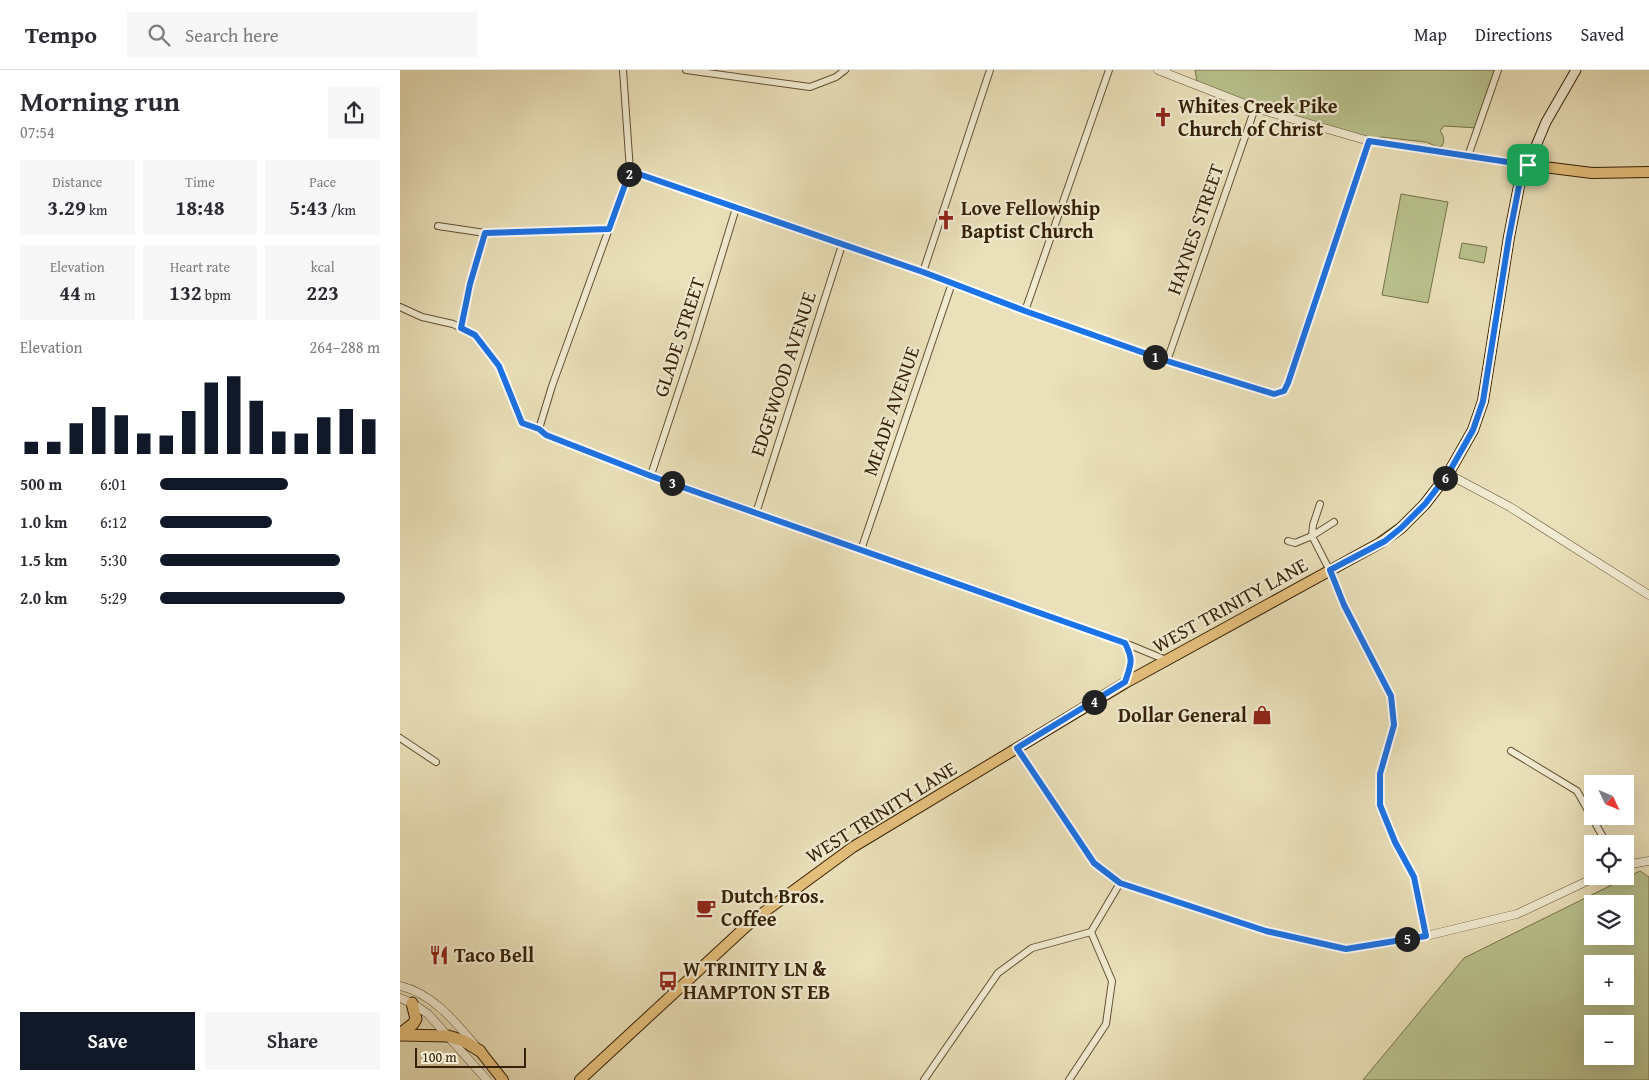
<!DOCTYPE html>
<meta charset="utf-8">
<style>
:root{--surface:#fff;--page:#f7f7f7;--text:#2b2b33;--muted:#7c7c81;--line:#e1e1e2;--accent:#111827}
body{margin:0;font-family:"Gentium Book Plus",serif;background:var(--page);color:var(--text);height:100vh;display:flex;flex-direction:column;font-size:19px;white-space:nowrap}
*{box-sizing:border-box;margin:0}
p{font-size:16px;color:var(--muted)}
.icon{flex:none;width:28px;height:28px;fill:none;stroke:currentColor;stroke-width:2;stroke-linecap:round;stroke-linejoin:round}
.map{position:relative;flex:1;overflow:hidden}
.details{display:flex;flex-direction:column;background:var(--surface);width:400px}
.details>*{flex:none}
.needle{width:32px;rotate:134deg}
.fabs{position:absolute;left:1184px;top:705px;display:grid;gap:10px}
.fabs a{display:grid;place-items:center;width:50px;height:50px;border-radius:0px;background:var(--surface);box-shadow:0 5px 20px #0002;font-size:25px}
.scale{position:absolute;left:15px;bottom:12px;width:111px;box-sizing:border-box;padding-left:5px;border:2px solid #352106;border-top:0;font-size:14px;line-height:18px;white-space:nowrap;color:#352106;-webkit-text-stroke:4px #f1ebd2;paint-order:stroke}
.pin{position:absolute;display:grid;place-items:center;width:42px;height:42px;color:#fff;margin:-21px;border-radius:10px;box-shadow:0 2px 8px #0006}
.km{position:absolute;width:25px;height:25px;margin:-12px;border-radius:50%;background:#222;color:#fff;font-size:14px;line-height:25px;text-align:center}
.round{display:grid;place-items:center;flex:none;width:52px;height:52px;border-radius:0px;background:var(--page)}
.overview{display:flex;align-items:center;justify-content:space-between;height:85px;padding:0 20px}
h1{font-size:28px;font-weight:700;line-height:38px}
.figures{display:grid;grid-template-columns:repeat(3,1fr);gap:8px;height:85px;padding:5px 20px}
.figures div{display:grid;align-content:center;border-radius:0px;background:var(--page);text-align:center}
.figures b{font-size:21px;font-weight:700}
.figures small{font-size:14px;font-weight:400}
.figures p{font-size:14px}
.chart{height:140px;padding:10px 20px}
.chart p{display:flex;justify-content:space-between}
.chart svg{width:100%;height:90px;margin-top:5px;stroke:var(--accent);stroke-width:6}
.button{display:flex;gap:10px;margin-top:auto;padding:10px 20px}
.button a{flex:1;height:58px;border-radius:0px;background:var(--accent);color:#fff;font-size:20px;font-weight:700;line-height:58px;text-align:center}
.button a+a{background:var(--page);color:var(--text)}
ul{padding:0 20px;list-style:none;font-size:16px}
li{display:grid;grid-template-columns:80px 60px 1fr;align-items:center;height:38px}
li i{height:12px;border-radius:6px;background:var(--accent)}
header{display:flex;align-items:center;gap:30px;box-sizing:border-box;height:70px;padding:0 25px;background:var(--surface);border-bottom:1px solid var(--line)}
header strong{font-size:24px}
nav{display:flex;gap:28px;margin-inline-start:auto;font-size:18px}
.search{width:350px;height:45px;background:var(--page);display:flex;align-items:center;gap:12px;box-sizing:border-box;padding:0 18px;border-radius:0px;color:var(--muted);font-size:19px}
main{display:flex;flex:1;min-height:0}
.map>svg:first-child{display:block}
.green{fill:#b9c28e;stroke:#77724a;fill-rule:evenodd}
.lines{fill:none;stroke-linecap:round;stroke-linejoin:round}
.minor-casing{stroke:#625133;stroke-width:8}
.tertiary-casing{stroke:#625133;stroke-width:9}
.secondary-casing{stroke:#352106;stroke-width:11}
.primary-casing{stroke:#352106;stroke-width:12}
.motorway-casing{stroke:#352106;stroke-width:13}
.minor{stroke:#f1ebd2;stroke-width:6}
.tertiary{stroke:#f1ebd2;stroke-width:8}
.secondary{stroke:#f1ebd2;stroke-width:9}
.primary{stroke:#e5c07c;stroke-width:10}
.motorway{stroke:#e5c07c;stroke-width:11}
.route-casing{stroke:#fff;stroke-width:10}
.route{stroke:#1a73e8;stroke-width:6}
.labels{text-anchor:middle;stroke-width:4.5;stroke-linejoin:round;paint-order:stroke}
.poi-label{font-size:20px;font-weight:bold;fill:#352106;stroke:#f1ebd2;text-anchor:start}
.street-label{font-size:20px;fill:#352106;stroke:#f1ebd2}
</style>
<header>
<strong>Tempo</strong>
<div class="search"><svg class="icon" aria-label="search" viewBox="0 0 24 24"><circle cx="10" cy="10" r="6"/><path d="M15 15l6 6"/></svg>Search here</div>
<nav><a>Map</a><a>Directions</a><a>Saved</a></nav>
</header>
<main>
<section class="details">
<div class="overview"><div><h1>Morning run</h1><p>07:54</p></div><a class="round"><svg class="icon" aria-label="share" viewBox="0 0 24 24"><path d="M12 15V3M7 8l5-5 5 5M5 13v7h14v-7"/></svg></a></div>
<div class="figures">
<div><p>Distance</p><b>3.29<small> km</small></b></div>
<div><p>Time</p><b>18:48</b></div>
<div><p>Pace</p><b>5:43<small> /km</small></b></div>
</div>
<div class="figures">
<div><p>Elevation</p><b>44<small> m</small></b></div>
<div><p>Heart rate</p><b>132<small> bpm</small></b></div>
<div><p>kcal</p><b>223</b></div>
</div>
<div class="chart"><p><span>Elevation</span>264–288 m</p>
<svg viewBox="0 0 160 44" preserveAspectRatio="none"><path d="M5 44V38M15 44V38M25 44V29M35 44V21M45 44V25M55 44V34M65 44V35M75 44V23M85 44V9M95 44V6M105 44V18M115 44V33M125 44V34M135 44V26M145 44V22M155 44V27"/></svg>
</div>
<ul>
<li><b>500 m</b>6:01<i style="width:58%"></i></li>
<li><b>1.0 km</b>6:12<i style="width:51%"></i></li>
<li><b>1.5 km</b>5:30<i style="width:82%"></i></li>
<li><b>2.0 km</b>5:29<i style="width:84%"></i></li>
</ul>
<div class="button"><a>Save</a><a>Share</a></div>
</section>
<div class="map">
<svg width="1249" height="1010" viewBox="0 0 1249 1010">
<rect width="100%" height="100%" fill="#eae0b9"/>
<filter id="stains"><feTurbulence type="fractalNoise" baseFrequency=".004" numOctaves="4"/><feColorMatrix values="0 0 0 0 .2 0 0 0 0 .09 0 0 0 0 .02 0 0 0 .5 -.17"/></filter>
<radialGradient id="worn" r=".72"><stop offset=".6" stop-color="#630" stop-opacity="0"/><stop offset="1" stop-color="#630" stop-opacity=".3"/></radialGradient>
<g class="green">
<path d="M795 0H1098L1078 58 1044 56 1040 61C1044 66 1045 70 1042 76L1038 77 1026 72 981 67 969 71 798 17Z"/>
<polygon points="1001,124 1048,132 1028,233 982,225"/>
<polygon points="1062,173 1087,177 1084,193 1059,188"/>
<path d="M1240 801 1249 807V1010H963L1064 888ZM1192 834H1225V866H1192ZM1192 894H1225V926H1192ZM1192 954H1225V986H1192Z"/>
</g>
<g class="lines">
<defs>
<g id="minor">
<polyline points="286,0 410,17 436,7 445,0"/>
<polyline points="1068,86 1098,0"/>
<polyline points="230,101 523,202 625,241 767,291 874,324 884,321 888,313 969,71"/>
<polyline points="38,156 85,163 209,159"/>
<polyline points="523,202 590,0"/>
<polyline points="0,237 22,247 53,254 75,265 99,296 122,353 139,359 146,365 251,405 725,573 766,590"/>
<polyline points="625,241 709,0"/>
<polyline points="61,258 70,214 85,163"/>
<polyline points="767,291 855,38"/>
<polyline points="139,359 152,316 230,101 223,0"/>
<polyline points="251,405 295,272 336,138"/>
<polyline points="356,443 442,175"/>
<polyline points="934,452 912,466 930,501 944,535 991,625 994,655 980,704 979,735 995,772 1014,807 1026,866"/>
<polyline points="888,471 895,473 912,466 913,455 920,434"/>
<polyline points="461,480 552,213"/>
<path d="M725 573C734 591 731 594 725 612"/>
<polyline points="0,668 36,692"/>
<polyline points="1111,681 1177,721 1207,774"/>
<polyline points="691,862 720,813"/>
<polyline points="524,1010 598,903 632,878 691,862"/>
<polyline points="669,1010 706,954 712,911 691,862"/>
</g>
<g id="tertiary">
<polyline points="758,0 855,38 969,71 1128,95"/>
<polyline points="1048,404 1110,437 1249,525"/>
<polyline points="617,678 694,793 720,813 866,861 946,879 1026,866 1117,844 1198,806"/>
<polyline points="1225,795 1249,791"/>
<path d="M0 916C31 923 54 950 74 974"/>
<polyline points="0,928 12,933 28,944 87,1010"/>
</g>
<polyline id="secondary" points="1128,95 1146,52 1176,0"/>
<g id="primary">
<polyline points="80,981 103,1010"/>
<polyline points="180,1010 352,851 453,777 725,613 980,473 1001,458 1025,434 1048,404 1073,360 1083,331 1109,167 1119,116 1128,95 1192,103 1249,102"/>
</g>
<g id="motorway">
<polyline points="0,964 13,954 16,949 12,933"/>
<polyline points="0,965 48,966 64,971 80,981"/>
</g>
</defs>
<use href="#minor" class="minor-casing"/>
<use href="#tertiary" class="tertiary-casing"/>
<use href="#secondary" class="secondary-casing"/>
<use href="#primary" class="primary-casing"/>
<use href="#motorway" class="motorway-casing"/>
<use href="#minor" class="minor"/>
<use href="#tertiary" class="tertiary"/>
<use href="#secondary" class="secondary"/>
<use href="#primary" class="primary"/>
<use href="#motorway" class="motorway"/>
</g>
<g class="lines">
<defs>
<path id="route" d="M969 71 1128 95 1119 116 1109 167 1083 331 1073 360 1048 404 1025 434 1001 458 985 471 930 500 944 535 991 626 994 655 980 704V735L995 772 1014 807 1026 866 946 879 866 861 720 813 694 793 617 678 725 612C731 594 734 591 725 573L251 406 146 365 139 359 122 353 99 296 75 265 61 258 70 214 85 163 209 159 230 101 523 202 625 241 767 291 874 324 884 321 888 313Z"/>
</defs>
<use href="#route" class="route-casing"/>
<use href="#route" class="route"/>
</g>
<defs>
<symbol id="church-bare" viewBox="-9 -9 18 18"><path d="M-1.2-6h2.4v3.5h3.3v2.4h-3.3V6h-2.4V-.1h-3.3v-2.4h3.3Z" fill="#8f2418" stroke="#f1ebd2" stroke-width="2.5" paint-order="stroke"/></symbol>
<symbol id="shop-bare" viewBox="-9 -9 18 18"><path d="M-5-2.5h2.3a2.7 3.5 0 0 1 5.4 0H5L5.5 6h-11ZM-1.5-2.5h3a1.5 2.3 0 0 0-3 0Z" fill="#8f2418" stroke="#f1ebd2" stroke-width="2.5" paint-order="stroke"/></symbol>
<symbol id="cafe-bare" viewBox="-9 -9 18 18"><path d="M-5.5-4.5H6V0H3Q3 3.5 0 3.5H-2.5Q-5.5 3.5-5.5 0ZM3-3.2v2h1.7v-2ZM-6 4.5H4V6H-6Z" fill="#8f2418" stroke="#f1ebd2" stroke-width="2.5" paint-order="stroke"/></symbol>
<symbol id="restaurant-bare" viewBox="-9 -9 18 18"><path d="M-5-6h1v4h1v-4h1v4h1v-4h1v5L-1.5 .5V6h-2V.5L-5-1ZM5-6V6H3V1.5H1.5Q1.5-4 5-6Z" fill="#8f2418" stroke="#f1ebd2" stroke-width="2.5" paint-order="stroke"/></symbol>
<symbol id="bus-bare" viewBox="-9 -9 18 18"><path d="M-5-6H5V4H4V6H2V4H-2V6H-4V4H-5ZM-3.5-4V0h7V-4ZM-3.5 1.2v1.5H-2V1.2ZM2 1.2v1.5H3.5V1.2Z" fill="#8f2418" stroke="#f1ebd2" stroke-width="2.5" paint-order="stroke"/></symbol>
</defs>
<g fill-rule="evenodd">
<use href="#church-bare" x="749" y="33" width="28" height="28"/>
<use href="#church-bare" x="532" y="136" width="28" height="28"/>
<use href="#shop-bare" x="848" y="631" width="28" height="28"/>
<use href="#cafe-bare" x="292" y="824" width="28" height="28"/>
<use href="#restaurant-bare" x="25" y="871" width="28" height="28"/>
<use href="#bus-bare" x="254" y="897" width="28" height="28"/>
</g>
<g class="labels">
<g class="poi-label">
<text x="778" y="43">Whites Creek Pike<tspan x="778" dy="23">Church of Christ</tspan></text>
<text x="561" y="145">Love Fellowship<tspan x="561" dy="23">Baptist Church</tspan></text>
<text x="847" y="652" text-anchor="end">Dollar General</text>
<text x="321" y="833">Dutch Bros.<tspan x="321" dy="23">Coffee</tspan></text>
<text x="54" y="892">Taco Bell</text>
<text x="283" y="906">W TRINITY LN &amp;<tspan x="283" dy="23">HAMPTON ST EB</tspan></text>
</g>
<g class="street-label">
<text transform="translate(795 159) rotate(-71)" y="7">HAYNES STREET</text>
<text transform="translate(279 267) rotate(-72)" y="7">GLADE STREET</text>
<text transform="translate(383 304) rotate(-72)" y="7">EDGEWOOD AVENUE</text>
<text transform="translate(491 341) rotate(-71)" y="7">MEADE AVENUE</text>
<text transform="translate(830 535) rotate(-29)" y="7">WEST TRINITY LANE</text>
<text transform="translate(481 742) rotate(-32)" y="7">WEST TRINITY LANE</text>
</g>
</g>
<rect width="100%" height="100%" filter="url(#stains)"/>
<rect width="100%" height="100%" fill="url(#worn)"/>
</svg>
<div class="fabs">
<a><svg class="needle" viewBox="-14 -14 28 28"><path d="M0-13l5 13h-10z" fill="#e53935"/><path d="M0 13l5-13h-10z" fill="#7c7c81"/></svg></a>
<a><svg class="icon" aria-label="locate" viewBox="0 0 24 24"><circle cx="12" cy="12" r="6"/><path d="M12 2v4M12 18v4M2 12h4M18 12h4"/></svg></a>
<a><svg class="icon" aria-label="layers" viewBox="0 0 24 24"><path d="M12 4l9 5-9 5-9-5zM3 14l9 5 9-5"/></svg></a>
<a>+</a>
<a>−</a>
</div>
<div class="scale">100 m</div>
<div class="pin" style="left:1128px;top:95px;background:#1e9e55"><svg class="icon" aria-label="arrive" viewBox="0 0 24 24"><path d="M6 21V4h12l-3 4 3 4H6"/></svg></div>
<b class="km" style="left:755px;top:287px">1</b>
<b class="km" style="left:229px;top:104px">2</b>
<b class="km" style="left:272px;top:413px">3</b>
<b class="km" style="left:694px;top:632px">4</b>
<b class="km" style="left:1007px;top:869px">5</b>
<b class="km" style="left:1045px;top:408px">6</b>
</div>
</main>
